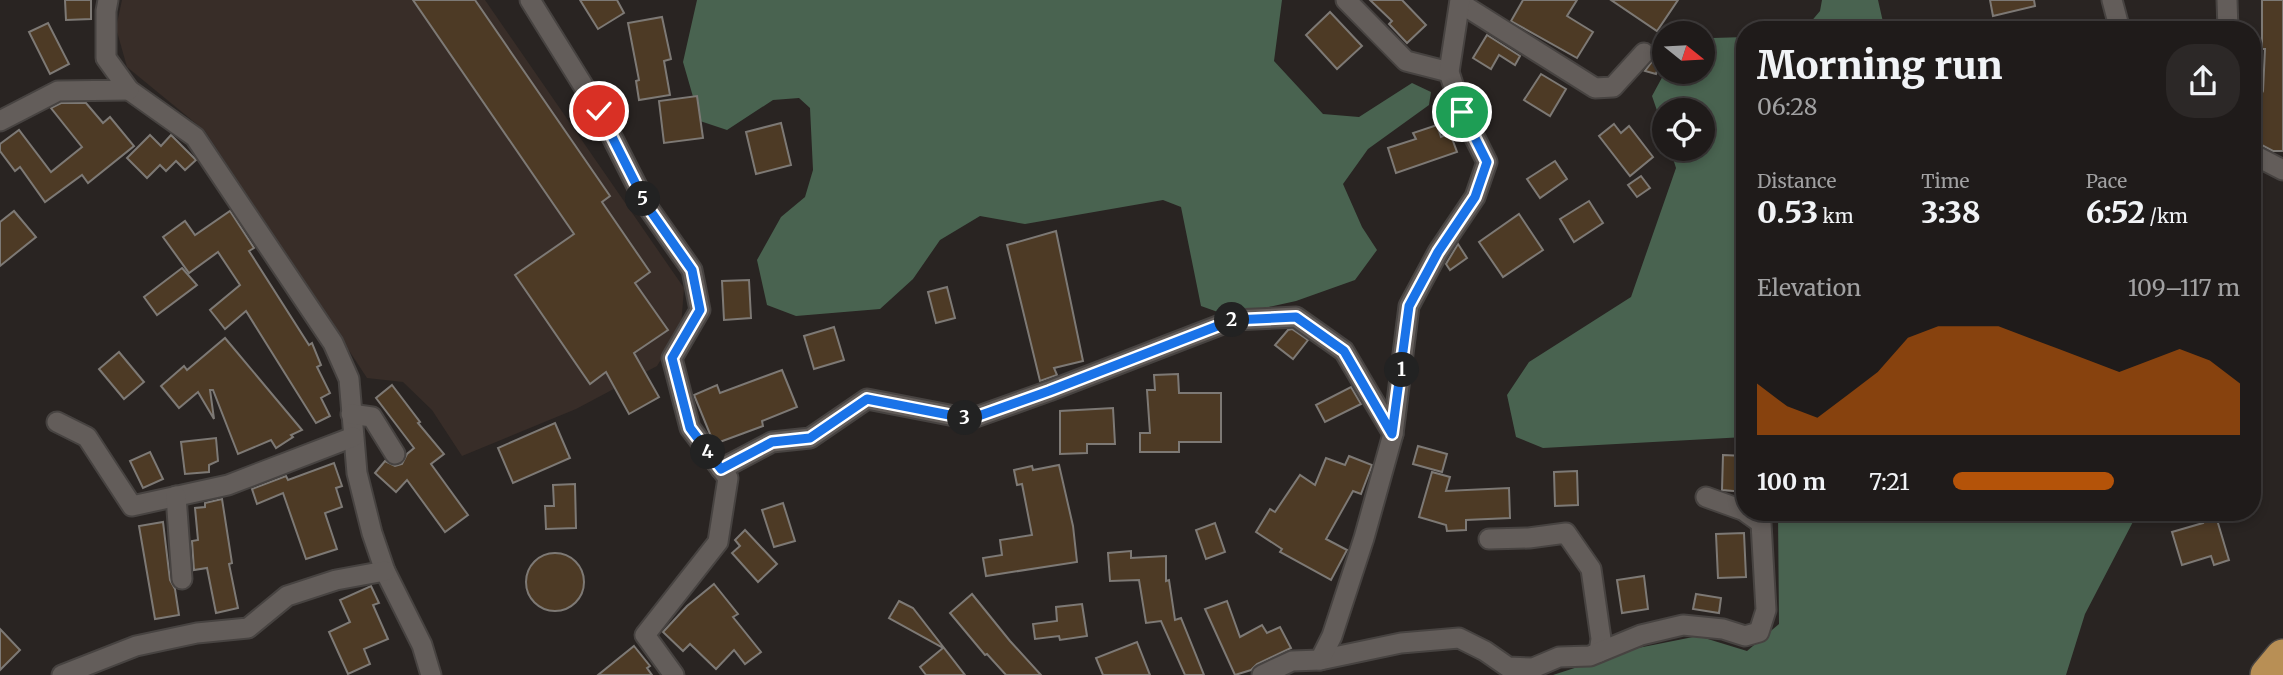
<!DOCTYPE html>
<meta charset="utf-8">
<style>
:root{--surface:#1f1b1a;--page:#2c2827;--text:#f1f3f6;--muted:#a1a1a2;--line:#3c3939;--accent:#b45309}
body{margin:0;font-family:Merriweather,serif;background:var(--page);color:var(--text);height:100vh;display:flex;flex-direction:column;font-size:26px;white-space:nowrap}
*{box-sizing:border-box;margin:0}
p{font-size:23px;color:var(--muted)}
.icon{flex:none;width:38px;height:38px;fill:none;stroke:currentColor;stroke-width:2;stroke-linecap:round;stroke-linejoin:round}
.map{position:relative;flex:1;overflow:hidden}
.details{position:absolute;left:1736px;top:21px;width:525px;height:500px;display:flex;flex-direction:column;background:var(--surface);border-radius:28px;box-shadow:0 4px 10px #0003,0 0 0 2px var(--line)}
.details>*{flex:none}
.needle{width:46px;rotate:108deg}
.buttons{position:absolute;left:1652px;top:21px;display:grid;gap:14px}
.buttons a{display:grid;place-items:center;width:63px;height:63px;border-radius:50%;background:var(--surface);box-shadow:0 4px 10px #0003,0 0 0 2px var(--line);font-size:35px}
.pin{position:absolute;display:grid;place-items:center;width:60px;height:60px;color:#fff;margin:-30px;border:4px solid #fff;border-radius:50%;box-shadow:0 2px 7px #0007}
.km{position:absolute;width:35px;height:35px;margin:-18px;border-radius:50%;background:#222;color:#fff;font-size:19px;line-height:35px;text-align:center}
.round{display:grid;place-items:center;flex:none;width:74px;height:74px;border-radius:28px;background:var(--page)}
.headline{display:flex;align-items:center;justify-content:space-between;height:119px;padding:0 21px}
h1{font-size:38px;font-weight:800;line-height:52px}
.metrics{display:grid;grid-template-columns:repeat(3,1fr);gap:10px;height:119px;padding:7px 21px}
.metrics div{display:grid;align-content:center}
.metrics b{font-size:30px;font-weight:800}
.metrics small{font-size:19px;font-weight:400}
.metrics p{font-size:19px}
.chart{height:196px;padding:14px 21px}
.chart p{display:flex;justify-content:space-between}
.chart svg{width:100%;height:126px;margin-top:7px;fill:var(--accent);opacity:.7}
ul{padding:0 21px;list-style:none;font-size:23px}
li{display:grid;grid-template-columns:112px 84px 1fr;align-items:center;height:52px}
li i{height:18px;border-radius:9px;background:var(--accent)}
.map>svg:first-child{display:block}
.built{fill:#382d28}
.forest{fill:#496350}
.building{fill:#4d3a25;stroke:#7d7975;stroke-width:2}
.lines{fill:none;stroke-linecap:round;stroke-linejoin:round}
.street-casing{stroke:#474341;stroke-width:23}
.highway-casing{stroke:#474341;stroke-width:38}
.street{stroke:#635d5a;stroke-width:19}
.highway{stroke:#b88f55;stroke-width:35}
.route-casing{stroke:#fff;stroke-width:14}
.route{stroke:#1a73e8;stroke-width:9}
</style>
<div class="map">
<svg width="2283" height="675" viewBox="0 0 2283 675">
<rect width="100%" height="100%" fill="#292422"/>
<polygon class="built" points="122,0 485,0 684,288 681,327 657,366 576,409 462,456 432,410 403,382 367,378 205,131 127,67 116,28"/>
<g class="forest">
<polygon points="697,0 1282,0 1274,61 1323,114 1359,117 1412,83 1431,92 1429,105 1368,149 1343,184 1362,227 1377,250 1355,280 1296,301 1229,316 1201,306 1181,207 1163,200 1025,224 980,216 940,240 913,279 880,309 796,316 767,305 757,260 781,217 805,197 813,170 810,108 799,98 773,100 727,130 700,121 683,62"/>
<polygon points="1822,0 1878,0 1883,22 1881,30 1804,30 1820,11"/>
<polygon points="1745,37 1745,437 1543,448 1516,437 1507,395 1529,362 1631,297 1676,168 1670,149 1703,149 1703,110 1664,110 1664,131 1652,96 1665,72 1703,72 1703,44 1713,38"/>
<polygon points="1778,513 2141,513 2136,516 2085,614 2066,675 1553,675 1633,649 1698,636 1747,651 1779,624"/>
</g>
<g class="building">
<polygon points="65,0 91,0 91,19 66,20"/>
<polygon points="413,0 475,0 610,196 602,202 650,272 635,283 668,330 634,353 659,397 629,414 606,372 590,384 515,275 574,234"/>
<polygon points="580,0 617,0 624,13 598,29"/>
<polygon points="1370,0 1402,0 1426,25 1407,43 1389,24 1392,21"/>
<polygon points="1523,0 1577,0 1567,16 1593,32 1577,58 1511,21"/>
<polygon points="1611,0 1678,0 1657,31"/>
<polygon points="1990,0 2034,0 2035,6 1993,16"/>
<polygon points="2262,0 2283,0 2283,151 2273,151 2252,140 2252,112 2263,91 2265,49 2262,49"/>
<polygon points="1330,12 1362,46 1337,69 1306,35"/>
<polygon points="662,17 671,59 664,61 670,95 639,100 636,81 639,80 628,23"/>
<polygon points="48,23 69,64 50,74 29,32"/>
<polygon points="1487,35 1520,56 1515,65 1499,55 1491,69 1473,58"/>
<polygon points="1653,46 1664,49 1656,74 1645,71 1656,56"/>
<polygon points="1541,74 1566,89 1550,116 1524,100"/>
<polygon points="697,96 703,138 664,143 659,101"/>
<polygon points="61,103 86,103 103,123 110,117 134,146 88,183 82,175 45,202 20,167 15,171 0,151 0,144 19,130 51,172 82,147 51,108"/>
<polygon points="781,123 791,165 756,174 746,132"/>
<polygon points="1614,124 1621,133 1629,126 1653,157 1630,176 1599,136"/>
<polygon points="1437,125 1441,137 1450,133 1457,152 1396,173 1388,148 1416,139 1413,133"/>
<polygon points="150,135 161,146 171,135 196,160 185,170 176,161 166,171 160,165 147,178 127,158"/>
<polygon points="1555,161 1567,179 1540,198 1527,179"/>
<polygon points="1641,176 1650,188 1637,197 1628,185"/>
<polygon points="1589,201 1603,223 1574,242 1560,219"/>
<polygon points="14,211 36,237 0,266 0,222"/>
<polygon points="230,211 254,248 249,251 309,345 312,343 321,365 317,367 330,393 321,398 330,416 316,423 246,311 225,329 210,310 240,285 218,252 189,273 163,237 185,221 195,235"/>
<polygon points="1519,214 1543,250 1503,277 1479,242"/>
<polygon points="1056,231 1083,361 1054,368 1057,375 1040,381 1007,245"/>
<polygon points="1458,244 1467,258 1450,270 1446,264"/>
<polygon points="182,268 197,285 157,315 144,297"/>
<polygon points="749,280 751,318 724,320 722,281"/>
<polygon points="947,287 955,318 936,323 928,292"/>
<polygon points="834,327 844,360 814,369 804,336"/>
<polygon points="1292,329 1308,340 1293,359 1275,345 1288,330"/>
<polygon points="225,338 302,430 291,435 293,437 276,448 271,440 238,454 213,390 210,390 214,419 198,392 179,408 161,386 184,366 187,370"/>
<polygon points="119,352 144,382 124,399 99,369"/>
<polygon points="782,370 797,407 762,421 763,426 717,443 710,434 694,395 717,385 720,393"/>
<polygon points="1178,374 1179,393 1221,393 1221,442 1179,442 1179,452 1140,452 1140,433 1150,433 1147,390 1155,390 1154,375"/>
<polygon points="392,385 420,422 418,423 444,454 431,464 468,515 445,532 407,480 396,492 375,473 385,461 395,466 402,464 407,454 414,448 376,398"/>
<polygon points="1351,387 1361,404 1325,422 1316,405"/>
<polygon points="1113,408 1115,444 1087,444 1087,453 1060,454 1060,411"/>
<polygon points="555,423 570,458 513,483 498,448"/>
<polygon points="216,438 218,461 209,465 209,472 185,474 181,442"/>
<polygon points="1418,446 1447,454 1442,472 1413,464"/>
<polygon points="150,452 163,479 143,488 130,461"/>
<polygon points="1723,455 1745,456 1745,492 1722,490"/>
<polygon points="1349,456 1372,465 1361,494 1353,491 1326,539 1347,550 1331,580 1280,552 1282,549 1256,532 1270,509 1275,512 1300,475 1315,485 1326,458 1345,465"/>
<polygon points="334,463 342,486 336,488 342,507 325,513 337,549 306,559 283,493 257,504 252,489 286,476 288,480"/>
<polygon points="1059,465 1073,526 1077,562 986,576 983,558 1002,555 1000,540 1032,535 1022,484 1017,485 1014,470 1032,466 1033,470"/>
<polygon points="1577,471 1578,505 1555,506 1554,472"/>
<polygon points="1432,472 1450,477 1446,491 1509,488 1510,518 1466,520 1466,530 1447,531 1446,525 1419,517"/>
<polygon points="575,484 576,528 546,529 545,506 554,506 553,485"/>
<polygon points="222,499 232,563 229,564 238,608 216,613 207,568 194,570 192,541 198,540 195,508 205,507 205,503"/>
<polygon points="783,503 795,541 774,547 762,510"/>
<polygon points="2215,513 2229,560 2214,565 2211,556 2182,565 2172,532 2203,523 2201,515"/>
<polygon points="163,522 170,580 175,589 179,615 155,619 139,526"/>
<polygon points="1215,523 1225,552 1206,559 1196,530"/>
<polygon points="745,530 777,564 758,582 732,553 740,546 735,540"/>
<polygon points="1744,533 1746,577 1718,578 1716,534"/>
<polygon points="1131,551 1131,558 1166,556 1166,581 1169,580 1175,620 1181,618 1204,675 1185,675 1161,621 1146,623 1139,580 1110,581 1108,553"/>
<circle cx="555" cy="582" r="29"/>
<polygon points="1644,576 1648,609 1622,613 1617,580"/>
<polygon points="714,584 738,614 733,617 761,652 745,664 734,650 716,669 690,644 683,651 663,632 687,606"/>
<polygon points="371,586 379,603 373,605 388,639 364,649 370,664 348,674 329,632 350,622 340,600"/>
<polygon points="972,594 1010,641 1041,675 1006,675 987,654 985,655 950,613"/>
<polygon points="1696,594 1721,598 1719,613 1693,609"/>
<polygon points="899,601 913,608 965,675 926,675 920,667 943,648 889,618"/>
<polygon points="1227,601 1240,637 1262,625 1267,633 1280,627 1291,648 1257,664 1251,670 1235,675 1205,609"/>
<polygon points="1082,604 1087,636 1060,640 1059,636 1035,639 1033,624 1057,621 1056,607"/>
<polygon points="0,629 20,650 0,670"/>
<polygon points="1137,642 1150,675 1103,675 1096,658"/>
<polygon points="634,646 650,666 647,668 652,675 598,675"/>
</g>
<g class="lines">
<defs>
<g id="street">
<polyline points="530,0 599,111 647,206 692,270 700,310 672,358 690,428 728,478 718,542 645,635 674,675"/>
<polyline points="1346,0 1406,61 1449,72"/>
<polyline points="2112,0 2120,30"/>
<polyline points="2227,0 2228,30"/>
<polyline points="1460,3 1595,88 1613,87 1644,53"/>
<polyline points="129,90 195,137 333,343 349,379 357,473 372,533 385,571 422,645 431,675"/>
<polyline points="0,121 58,91 129,90 106,58 106,11 108,0"/>
<polyline points="2252,154 2283,170"/>
<polyline points="351,414 372,417 395,454"/>
<polyline points="57,422 87,437 132,506 228,485 353,437"/>
<polyline points="721,469 772,442 810,438 867,399 970,419 1049,391 1233,320 1296,317 1344,351 1393,434"/>
<polyline points="176,496 182,579"/>
<polyline points="1706,497 1745,511"/>
<polyline points="1489,539 1529,538 1566,533 1591,569 1601,639 1599,652"/>
<polyline points="1320,660 1401,643 1459,638 1485,651 1508,667 1533,668 1559,657 1590,656 1641,635 1683,625 1723,629 1745,636 1759,632 1766,610 1761,523 1747,513"/>
<polyline points="62,675 136,646 197,633 248,628 287,596 336,580 385,571"/>
<polyline points="1262,675 1292,661 1320,660 1332,636 1364,538 1393,434 1409,306 1438,252 1475,197 1487,162 1462,112 1449,72 1460,0"/>
</g>
<polyline id="highway" points="2268,675 2283,657"/>
</defs>
<use href="#street" class="street-casing"/>
<use href="#highway" class="highway-casing"/>
<use href="#street" class="street"/>
<use href="#highway" class="highway"/>
</g>
<g class="lines">
<defs>
<polyline id="route" points="599,111 647,206 692,270 700,310 672,358 690,428 721,469 772,442 810,438 867,399 970,419 1049,391 1233,320 1296,317 1344,351 1392,434 1409,306 1438,252 1475,197 1487,162 1462,112"/>
</defs>
<use href="#route" class="route-casing"/>
<use href="#route" class="route"/>
</g>
</svg>
<div class="buttons">
<a><svg class="needle" viewBox="-14 -14 28 28"><path d="M0-13l5 13h-10z" fill="#e53935"/><path d="M0 13l5-13h-10z" fill="#a1a1a2"/></svg></a>
<a><svg class="icon" aria-label="locate" viewBox="0 0 24 24"><circle cx="12" cy="12" r="6"/><path d="M12 2v4M12 18v4M2 12h4M18 12h4"/></svg></a>
</div>
<div class="pin" style="left:1462px;top:112px;background:#1e9e55"><svg class="icon" aria-label="arrive" viewBox="0 0 24 24"><path d="M6 21V4h12l-3 4 3 4H6"/></svg></div>
<div class="pin" style="left:599px;top:111px;background:#d93025"><svg class="icon" aria-label="check" viewBox="0 0 24 24"><path d="M5 12l5 5 9-10"/></svg></div>
<b class="km" style="left:1402px;top:370px">1</b>
<b class="km" style="left:1232px;top:320px">2</b>
<b class="km" style="left:965px;top:418px">3</b>
<b class="km" style="left:708px;top:452px">4</b>
<b class="km" style="left:643px;top:199px">5</b>
<section class="details">
<div class="headline"><div><h1>Morning run</h1><p>06:28</p></div><a class="round"><svg class="icon" aria-label="share" viewBox="0 0 24 24"><path d="M12 15V3M7 8l5-5 5 5M5 13v7h14v-7"/></svg></a></div>
<div class="metrics">
<div><p>Distance</p><b>0.53<small> km</small></b></div>
<div><p>Time</p><b>3:38</b></div>
<div><p>Pace</p><b>6:52<small> /km</small></b></div>
</div>
<div class="chart"><p><span>Elevation</span>109–117 m</p>
<svg viewBox="0 0 160 44" preserveAspectRatio="none"><path d="M0 44V26L10 34L20 38L30 30L40 22L50 10L60 6L70 6L80 6L90 10L100 14L110 18L120 22L130 18L140 14L150 18L160 26V44z"/></svg>
</div>
<ul>
<li><b>100 m</b>7:21<i style="width:56%"></i></li>
</ul>
</section>
</div>
